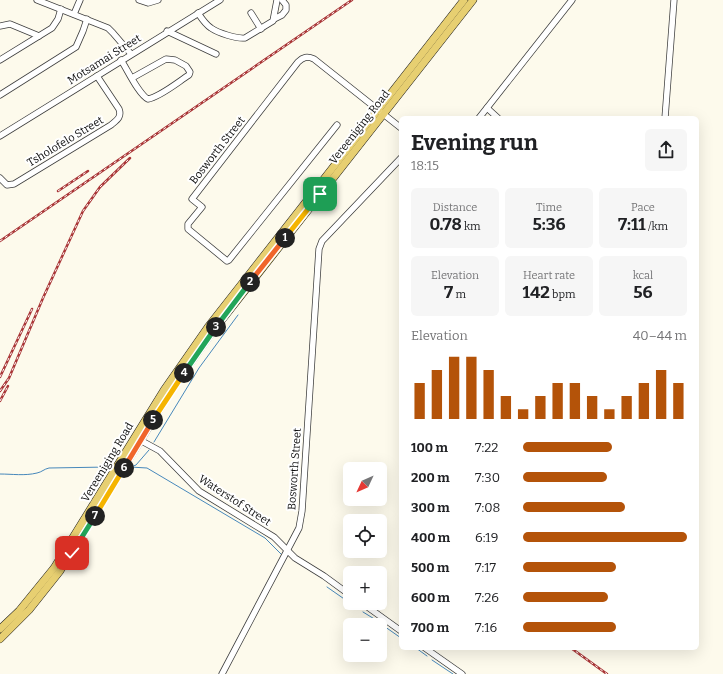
<!DOCTYPE html>
<meta charset="utf-8">
<style>
:root{--surface:#fff;--page:#f6f6f6;--text:#202124;--muted:#757577;--accent:#b45309}
body{margin:0;font-family:Bitter,serif;background:var(--page);color:var(--text);height:100vh;display:flex;flex-direction:column;font-size:15px;white-space:nowrap}
*{box-sizing:border-box;margin:0}
p{font-size:13px;color:var(--muted)}
.icon{flex:none;width:22px;height:22px;fill:none;stroke:currentColor;stroke-width:2;stroke-linecap:round;stroke-linejoin:round}
.map{position:relative;flex:1;overflow:hidden}
.side{position:absolute;left:399px;top:116px;width:300px;height:534px;display:flex;flex-direction:column;background:var(--surface);border-radius:6px;box-shadow:0 4px 16px #0002}
.side>*{flex:none}
.needle{width:26px;rotate:226deg}
.controls{position:absolute;left:343px;top:462px;display:grid;gap:8px}
.controls a{display:grid;place-items:center;width:44px;height:44px;border-radius:6px;background:var(--surface);box-shadow:0 4px 16px #0002;font-size:20px}
.pin{position:absolute;display:grid;place-items:center;width:34px;height:34px;color:#fff;margin:-17px;border-radius:8px;box-shadow:0 2px 6px #0006}
.km{position:absolute;width:20px;height:20px;margin:-10px;border-radius:50%;background:#222;color:#fff;font-size:11px;line-height:20px;text-align:center}
.round{display:grid;place-items:center;flex:none;width:42px;height:42px;border-radius:6px;background:var(--page)}
.head{display:flex;align-items:center;justify-content:space-between;height:68px;padding:0 12px}
h1{font-size:22px;font-weight:700;line-height:30px}
.figures{display:grid;grid-template-columns:repeat(3,1fr);gap:6px;height:68px;padding:4px 12px}
.figures div{display:grid;align-content:center;border-radius:6px;background:var(--page);text-align:center}
.figures b{font-size:17px;font-weight:700}
.figures small{font-size:11px;font-weight:400}
.figures p{font-size:11px}
.chart{height:112px;padding:8px 12px}
.chart p{display:flex;justify-content:space-between}
.chart svg{width:100%;height:72px;margin-top:4px;stroke:var(--accent);stroke-width:6}
ul{padding:0 12px;list-style:none;font-size:13px}
li{display:grid;grid-template-columns:64px 48px 1fr;align-items:center;height:30px}
li i{height:10px;border-radius:5px;background:var(--accent)}
.map>svg:first-child{display:block}
.lines{fill:none;stroke-linecap:round;stroke-linejoin:round}
.stream{stroke:#4788bb;stroke-width:1}
.minor-casing{stroke:#3e3e3e;stroke-width:7}
.major-casing{stroke:#1c1c1c;stroke-width:8}
.minor{stroke:#fff;stroke-width:5.5}
.major{stroke:#e7cf71;stroke-width:7}
.rail-casing{stroke:#a93536;stroke-width:2.5}
.rail{stroke:#fff;stroke-width:1;stroke-dasharray:3;stroke-linecap:butt}
.split-1-casing{stroke:#fff;stroke-width:8}
.split-2-casing{stroke:#fff;stroke-width:8}
.split-3-casing{stroke:#fff;stroke-width:8}
.split-4-casing{stroke:#fff;stroke-width:8}
.split-5-casing{stroke:#fff;stroke-width:8}
.split-6-casing{stroke:#fff;stroke-width:8}
.split-7-casing{stroke:#fff;stroke-width:8}
.split-8-casing{stroke:#fff;stroke-width:8}
.split-1{stroke:#f5b400;stroke-width:5}
.split-2{stroke:#f0652b;stroke-width:5}
.split-3{stroke:#22a559;stroke-width:5}
.split-4{stroke:#22a559;stroke-width:5}
.split-5{stroke:#f5b400;stroke-width:5}
.split-6{stroke:#f0652b;stroke-width:5}
.split-7{stroke:#f5b400;stroke-width:5}
.split-8{stroke:#22a559;stroke-width:5}
.labels{text-anchor:middle;stroke-width:4;stroke-linejoin:round;paint-order:stroke}
.street-label{font-size:11px;fill:#0b0b0b;stroke:#fff}
</style>
<div class="map">
<svg width="723" height="674" viewBox="0 0 723 674">
<rect width="100%" height="100%" fill="#fdfaec"/>
<g class="lines">
<g class="stream">
<polyline points="154,442 199,368 238,315"/>
<polyline points="130,467 147,468 265,538 281,554"/>
<polyline points="131,467 136,465 149,450"/>
<path d="M0 474C12 474 25 476 37 473 42 472 44 469 49 468L109 467"/>
<polyline points="327,587 350,603"/>
<polyline points="351,603 353,605"/>
<polyline points="358,608 359,608"/>
<polyline points="363,612 376,620"/>
<polyline points="381,624 401,638"/>
<polyline points="416,648 427,656"/>
<polyline points="432,660 453,674"/>
</g>
<defs>
<g id="minor">
<polyline points="37,0 108,28 113,33 131,54"/>
<polyline points="139,0 148,3 158,0"/>
<path d="M198 13C202 19 205 24 211 28 218 33 237 39 245 38L273 21 277 0"/>
<polyline points="251,13 261,29"/>
<polyline points="74,14 80,0"/>
<polyline points="274,19 282,15 286,10 286,5 282,0"/>
<polyline points="0,26 10,24 39,36"/>
<polyline points="167,31 216,54"/>
<polyline points="0,60 52,28 58,19 61,9"/>
<path d="M121 60C127 69 139 95 148 99 160 97 178 82 189 75L190 72 186 66 175 60 166 59 132 78"/>
<polyline points="0,95 76,47 83,31 87,19"/>
<polyline points="487,108 498,118"/>
<polyline points="479,118 572,0"/>
<polyline points="665,118 674,0"/>
<path d="M337 125 229 260 227 261 188 229V224L202 207 192 199 298 62C303 57 307 56 314 59L401 128"/>
<polyline points="0,136 220,0"/>
<path d="M0 178 7 185 14 184 111 125C117 120 122 117 119 109L97 76"/>
<polyline points="138,439 160,451 199,491 274,537 295,558 324,576 350,595"/>
<polyline points="362,603 401,631"/>
<polyline points="425,648 462,674"/>
<polyline points="222,674 299,528 302,511 319,249 322,241 401,158"/>
</g>
<g id="major">
<polyline points="0,629 19,611 54,568 164,390 208,327 464,0"/>
<polyline points="0,639 29,610 60,571 169,394 210,335 473,0"/>
</g>
</defs>
<use href="#minor" class="minor-casing"/>
<use href="#major" class="major-casing"/>
<use href="#minor" class="minor"/>
<use href="#major" class="major"/>
<defs>
<g id="rail">
<polyline points="58,191 88,171"/>
<polyline points="0,241 352,0"/>
<polyline points="0,377 32,309"/>
<polyline points="0,391 9,378 43,298 83,211 100,187 130,158"/>
<polyline points="0,401 8,386"/>
<polyline points="571,648 607,674"/>
</g>
</defs>
<use href="#rail" class="rail-casing"/>
<use href="#rail" class="rail"/>
</g>
<g class="lines">
<defs>
<polyline id="split-1" points="285,238 320,194"/>
<polyline id="split-2" points="250,282 285,238"/>
<polyline id="split-3" points="216,327 250,282"/>
<polyline id="split-4" points="184,373 216,327"/>
<polyline id="split-5" points="153,420 184,373"/>
<polyline id="split-6" points="124,468 153,420"/>
<polyline id="split-7" points="95,516 124,468"/>
<polyline id="split-8" points="72,553 95,516"/>
</defs>
<use href="#split-1" class="split-1-casing"/>
<use href="#split-2" class="split-2-casing"/>
<use href="#split-3" class="split-3-casing"/>
<use href="#split-4" class="split-4-casing"/>
<use href="#split-5" class="split-5-casing"/>
<use href="#split-6" class="split-6-casing"/>
<use href="#split-7" class="split-7-casing"/>
<use href="#split-8" class="split-8-casing"/>
<use href="#split-1" class="split-1"/>
<use href="#split-2" class="split-2"/>
<use href="#split-3" class="split-3"/>
<use href="#split-4" class="split-4"/>
<use href="#split-5" class="split-5"/>
<use href="#split-6" class="split-6"/>
<use href="#split-7" class="split-7"/>
<use href="#split-8" class="split-8"/>
</g>
<g class="labels">
<g class="street-label">
<text transform="translate(104 59) rotate(-32)" y="4">Motsamai Street</text>
<text transform="translate(359 127) rotate(-52)" y="4">Vereeniging Road</text>
<text transform="translate(65 141) rotate(-31)" y="4">Tsholofelo Street</text>
<text transform="translate(217 150) rotate(-52)" y="4">Bosworth Street</text>
<text transform="translate(107 462) rotate(-59)" y="4">Vereeniging Road</text>
<text transform="translate(294 469) rotate(-86)" y="4">Bosworth Street</text>
<text transform="translate(235 500) rotate(33)" y="4">Waterstof Street</text>
</g>
</g>
</svg>
<div class="controls">
<a><svg class="needle" viewBox="-14 -14 28 28"><path d="M0-13l5 13h-10z" fill="#e53935"/><path d="M0 13l5-13h-10z" fill="#757577"/></svg></a>
<a><svg class="icon" aria-label="locate" viewBox="0 0 24 24"><circle cx="12" cy="12" r="6"/><path d="M12 2v4M12 18v4M2 12h4M18 12h4"/></svg></a>
<a>+</a>
<a>−</a>
</div>
<div class="pin" style="left:320px;top:194px;background:#1e9e55"><svg class="icon" aria-label="arrive" viewBox="0 0 24 24"><path d="M6 21V4h12l-3 4 3 4H6"/></svg></div>
<div class="pin" style="left:72px;top:553px;background:#d93025"><svg class="icon" aria-label="check" viewBox="0 0 24 24"><path d="M5 12l5 5 9-10"/></svg></div>
<b class="km" style="left:285px;top:238px">1</b>
<b class="km" style="left:250px;top:282px">2</b>
<b class="km" style="left:216px;top:327px">3</b>
<b class="km" style="left:184px;top:373px">4</b>
<b class="km" style="left:153px;top:420px">5</b>
<b class="km" style="left:124px;top:468px">6</b>
<b class="km" style="left:95px;top:516px">7</b>
<section class="side">
<div class="head"><div><h1>Evening run</h1><p>18:15</p></div><a class="round"><svg class="icon" aria-label="share" viewBox="0 0 24 24"><path d="M12 15V3M7 8l5-5 5 5M5 13v7h14v-7"/></svg></a></div>
<div class="figures">
<div><p>Distance</p><b>0.78<small> km</small></b></div>
<div><p>Time</p><b>5:36</b></div>
<div><p>Pace</p><b>7:11<small> /km</small></b></div>
</div>
<div class="figures">
<div><p>Elevation</p><b>7<small> m</small></b></div>
<div><p>Heart rate</p><b>142<small> bpm</small></b></div>
<div><p>kcal</p><b>56</b></div>
</div>
<div class="chart"><p><span>Elevation</span>40–44 m</p>
<svg viewBox="0 0 160 44" preserveAspectRatio="none"><path d="M5 44V22M15 44V14M25 44V6M35 44V6M45 44V14M55 44V30M65 44V38M75 44V30M85 44V22M95 44V22M105 44V30M115 44V38M125 44V30M135 44V22M145 44V14M155 44V22"/></svg>
</div>
<ul>
<li><b>100 m</b>7:22<i style="width:54%"></i></li>
<li><b>200 m</b>7:30<i style="width:51%"></i></li>
<li><b>300 m</b>7:08<i style="width:62%"></i></li>
<li><b>400 m</b>6:19<i style="width:100%"></i></li>
<li><b>500 m</b>7:17<i style="width:57%"></i></li>
<li><b>600 m</b>7:26<i style="width:52%"></i></li>
<li><b>700 m</b>7:16<i style="width:57%"></i></li>
</ul>
</section>
</div>
